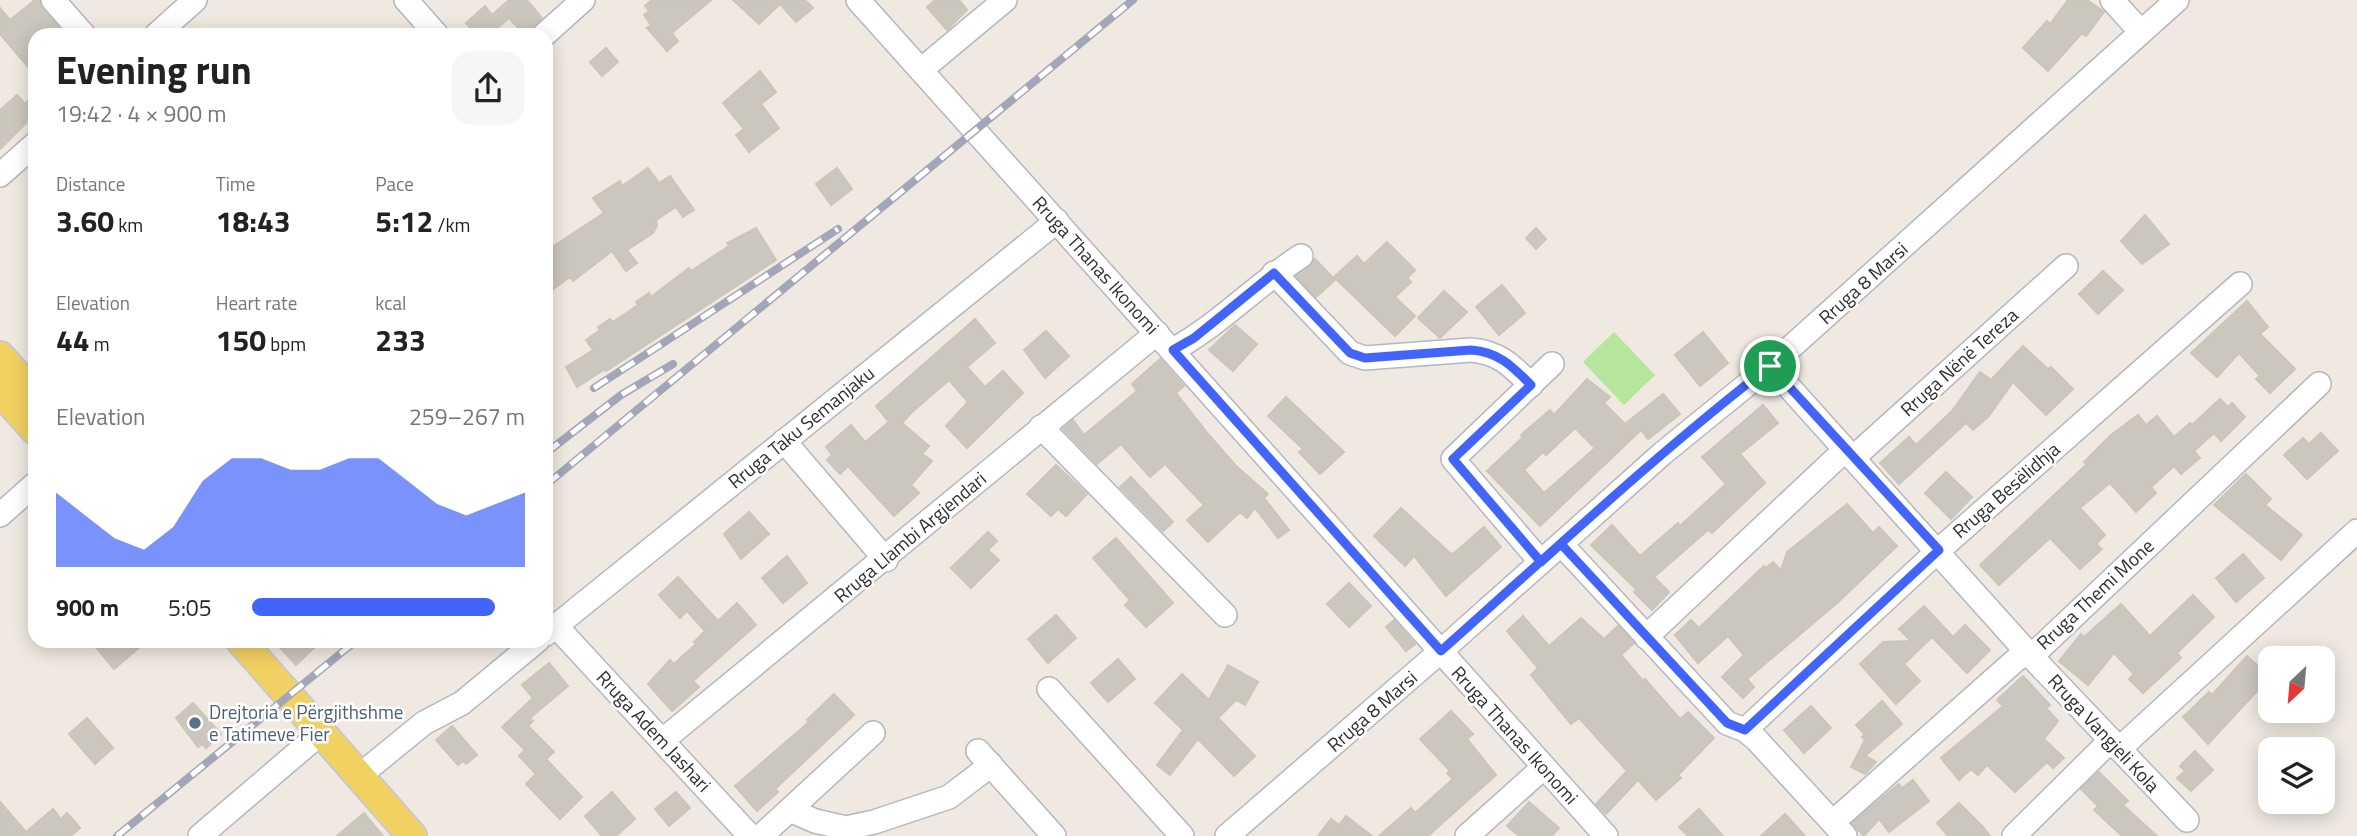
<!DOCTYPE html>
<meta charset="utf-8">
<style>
:root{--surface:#fff;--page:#f6f6f6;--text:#222;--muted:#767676;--accent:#4264fb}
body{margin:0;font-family:"Titillium Web",sans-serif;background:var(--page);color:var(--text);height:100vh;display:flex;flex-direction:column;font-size:26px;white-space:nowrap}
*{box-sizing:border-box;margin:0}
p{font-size:23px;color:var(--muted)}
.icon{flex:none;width:38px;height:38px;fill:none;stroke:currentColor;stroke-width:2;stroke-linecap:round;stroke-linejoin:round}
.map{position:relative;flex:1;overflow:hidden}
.sheet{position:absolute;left:28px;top:28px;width:525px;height:620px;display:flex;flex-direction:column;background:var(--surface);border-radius:21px;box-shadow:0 4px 18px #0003}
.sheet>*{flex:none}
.needle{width:46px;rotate:206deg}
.controls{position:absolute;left:2258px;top:646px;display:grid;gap:14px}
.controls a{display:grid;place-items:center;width:77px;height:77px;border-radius:14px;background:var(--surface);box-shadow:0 4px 18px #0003;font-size:35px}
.pin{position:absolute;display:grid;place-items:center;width:60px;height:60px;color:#fff;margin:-30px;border:4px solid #fff;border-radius:50%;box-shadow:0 2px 7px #0007}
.round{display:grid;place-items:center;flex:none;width:74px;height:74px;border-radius:21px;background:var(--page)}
.overview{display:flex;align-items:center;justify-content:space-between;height:119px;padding:0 28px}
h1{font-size:38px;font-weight:700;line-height:52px}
.figures{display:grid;grid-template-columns:repeat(3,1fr);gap:10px;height:119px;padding:7px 28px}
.figures div{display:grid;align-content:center}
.figures b{font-size:30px;font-weight:700}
.figures small{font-size:19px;font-weight:400}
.figures p{font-size:19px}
.chart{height:196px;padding:14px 28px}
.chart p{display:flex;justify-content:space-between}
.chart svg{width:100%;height:126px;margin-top:7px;fill:var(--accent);opacity:.7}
ul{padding:0 28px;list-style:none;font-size:23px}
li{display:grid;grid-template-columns:112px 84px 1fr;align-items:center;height:52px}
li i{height:18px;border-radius:9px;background:var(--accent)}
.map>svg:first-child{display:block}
.green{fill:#b6e59e}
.building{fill:#cbc7bf;stroke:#cbc5ba;stroke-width:2;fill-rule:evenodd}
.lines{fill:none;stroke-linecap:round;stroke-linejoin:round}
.minor-casing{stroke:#b4b7c1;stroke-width:26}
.major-casing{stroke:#c9c9c9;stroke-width:32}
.minor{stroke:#fff;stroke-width:23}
.major{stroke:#f2d163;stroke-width:28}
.rail-casing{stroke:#a3a6b8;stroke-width:8}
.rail{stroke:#fff;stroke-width:5;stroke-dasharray:16;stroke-linecap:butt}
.route-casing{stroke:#fff;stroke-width:14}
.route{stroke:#4264fb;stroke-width:9}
.service-dot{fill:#5c6f8a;stroke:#fff;stroke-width:2.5}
.labels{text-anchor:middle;stroke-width:5;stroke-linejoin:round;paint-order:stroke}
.street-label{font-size:19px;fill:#2e2e2e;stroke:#fff}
.service-label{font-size:19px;fill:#4e5e75;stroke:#fff;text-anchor:start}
</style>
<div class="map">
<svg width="2357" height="836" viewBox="0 0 2357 836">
<rect width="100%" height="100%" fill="#efe9e1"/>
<polygon class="green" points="1614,332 1655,375 1624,405 1583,362"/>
<g class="building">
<polygon points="35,0 39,0 43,9 65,35 35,35 35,75 0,34 0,8 10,20"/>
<polygon points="509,0 527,0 542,18 525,35 509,18 489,35 477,35 466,23 485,6 492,15"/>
<polygon points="652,0 711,0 672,33 678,41 667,51 647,28 651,25 644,15 649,11 645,6"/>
<polygon points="733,0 805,0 813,8 796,22 780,4 759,24"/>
<polygon points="935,0 959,0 967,10 947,30 927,7"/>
<polygon points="2068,0 2087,0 2104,12 2086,36 2082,33 2048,71 2023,48 2047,21 2050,24"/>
<polygon points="606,48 618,62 602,76 590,62"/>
<polygon points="760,71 776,92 761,104 779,128 749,152 736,135 744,129 723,103"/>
<polygon points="35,94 35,114 0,149 0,110 17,95 25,104"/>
<polygon points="648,168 659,183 670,176 694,210 683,217 676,207 656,220 657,226 653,233 627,250 637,263 626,271 612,251 573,281 570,277 546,294 546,251 604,213 593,198 620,181 622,186"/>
<polygon points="837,168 852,189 831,205 816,184"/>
<polygon points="2145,215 2169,244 2142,264 2121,241"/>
<polygon points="756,228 776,260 606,371 605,369 577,387 566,367 593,350 586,340 600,330 598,327 610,319 613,322 638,305 636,302 649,293 651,297 689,268 691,271 729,246 727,243"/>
<polygon points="1536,228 1546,239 1536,249 1526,238"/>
<polygon points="1387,242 1415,270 1407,278 1411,282 1395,297 1415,316 1395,336 1334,277 1357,256 1364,264"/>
<polygon points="1315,259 1335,280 1316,297 1296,276"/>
<polygon points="2103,271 2123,290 2098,314 2079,294"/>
<polygon points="1502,285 1525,313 1499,335 1476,307"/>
<polygon points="1444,291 1467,312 1440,338 1418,318"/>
<polygon points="2247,301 2268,327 2260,334 2295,369 2270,393 2256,379 2260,376 2239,353 2217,377 2191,353"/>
<polygon points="975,319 995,343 967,367 985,387 1003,371 1023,393 967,448 946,426 968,402 949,380 911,413 902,423 929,446 922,454 932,461 911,485 919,493 894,516 848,466 840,474 827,460 832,455 826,447 851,425 865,442 889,422 876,406"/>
<polygon points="1235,325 1257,344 1233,371 1209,350"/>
<polygon points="1046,331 1069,356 1045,378 1024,350"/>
<polygon points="1703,332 1728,363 1700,386 1675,355"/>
<polygon points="2023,346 2048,369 2051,367 2073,389 2046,415 2013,382 1988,417 1973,430 1966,423 1899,484 1880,463 1909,437 1916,445 1952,411 1980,372 1991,380"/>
<polygon points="1160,359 1184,386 1176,393 1209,435 1236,466 1268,494 1264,498 1289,530 1278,538 1255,508 1247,518 1240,512 1208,542 1187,520 1204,505 1165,464 1150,477 1121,444 1097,464 1063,429 1073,420 1084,435 1137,391 1132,384"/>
<path d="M1587 379 1610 397 1604 403 1625 424 1663 394 1680 414 1648 439 1641 430 1540 526 1487 471 1523 437 1521 435 1550 410 1554 415ZM1575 428 1595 448 1544 493 1524 470 1543 452 1546 455Z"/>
<polygon points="1286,397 1344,452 1320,474 1299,452 1303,449 1268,416"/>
<polygon points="2220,399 2228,407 2232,403 2245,417 2221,441 2214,433 2194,451 2200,458 2181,474 2174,466 2151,487 2156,493 2136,512 2110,483 2080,508 2105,535 2096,544 2102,549 2080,569 2050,538 1999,585 1980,565 2087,464 2084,462 2111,435 2138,415 2146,425 2157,416 2174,437 2190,423 2192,425"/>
<polygon points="1763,405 1778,423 1740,454 1765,483 1712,533 1708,530 1654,577 1669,592 1652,610 1634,592 1637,590 1591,545 1612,525 1640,556 1678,523 1680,526 1726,484 1702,457"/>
<polygon points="2321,433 2338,451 2307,479 2284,455 2303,438 2309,444"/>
<polygon points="1056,465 1087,494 1066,516 1058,509 1051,516 1027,494"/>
<polygon points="1946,472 1972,497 1951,519 1925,493"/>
<polygon points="2246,474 2271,499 2265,505 2302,535 2281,560 2214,505"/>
<polygon points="1131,477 1173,522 1163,531 1120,487"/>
<polygon points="1847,504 1873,533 1879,527 1897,546 1836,604 1747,679 1754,687 1743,698 1722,677 1744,655 1728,636 1698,663 1675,635 1691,620 1699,628 1764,566 1766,568 1773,562 1781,570 1787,552"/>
<polygon points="1401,508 1450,553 1453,554 1484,527 1501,547 1446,596 1414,556 1405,566 1374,536"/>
<polygon points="749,512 769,534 741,559 724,534"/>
<polygon points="988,532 997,541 988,550 999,560 971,588 951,568"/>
<polygon points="1116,538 1173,603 1146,627 1125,605 1130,600 1093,558"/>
<polygon points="2243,554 2264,578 2236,602 2216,578"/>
<polygon points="787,556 807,583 783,603 762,578"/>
<polygon points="678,577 718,621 737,603 756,625 693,681 699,687 672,711 648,684 670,660 674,664 696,644 694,642 705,631 687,611 680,618 659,595"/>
<polygon points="1349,583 1371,606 1349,627 1327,604"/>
<polygon points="2193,595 2214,617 2177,653 2181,658 2143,693 2129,679 2134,674 2114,653 2088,685 2059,661 2081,634 2084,637 2121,604 2150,636"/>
<polygon points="1924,606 1953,637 1965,625 1990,650 1967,673 1932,637 1904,664 1920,681 1896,704 1860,664 1883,642 1911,641 1899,629"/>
<polygon points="1056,615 1076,638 1048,663 1028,639"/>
<polygon points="1523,616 1549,646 1581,618 1604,639 1618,626 1634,643 1621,655 1643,681 1645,679 1680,719 1688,712 1714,738 1678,775 1681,778 1656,800 1638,780 1606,814 1596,804 1627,771 1579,718 1571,724 1531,675 1538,668 1507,631"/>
<polygon points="1394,620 1415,644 1406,651 1386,627"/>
<polygon points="90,640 148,640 114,669"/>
<polygon points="273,640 322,640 296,665"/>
<polygon points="2247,656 2270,677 2208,744 2183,717 2209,692 2212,695"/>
<polygon points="1118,659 1135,679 1108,702 1091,683"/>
<polygon points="549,663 568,686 530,718 533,721 528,726 554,752 546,759 582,797 560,819 526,784 536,774 519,756 525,750 502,727 533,698 522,685"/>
<polygon points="1228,665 1258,682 1245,705 1236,700 1218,718 1255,756 1234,776 1198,739 1170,775 1157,765 1183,730 1155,703 1182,674 1209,700"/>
<polygon points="2023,676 2050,705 2046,708 2058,721 2044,739 2064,758 2053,768 2047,762 2015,792 1987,765 1978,775 1971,769 1959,780 1941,758 2003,706 1997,700"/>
<polygon points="834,694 854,715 775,789 778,792 757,811 735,786 809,722 807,720"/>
<polygon points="1882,701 1902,724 1865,756 1876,762 1865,774 1851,767 1865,740 1862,737 1865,735 1856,725"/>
<polygon points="193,703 221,734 206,748 202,744 198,747 176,718"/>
<polygon points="1811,706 1831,728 1804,753 1784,730"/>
<polygon points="1451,711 1473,734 1467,739 1496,775 1428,836 1379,836 1411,808 1415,813 1453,779 1447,773 1450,771 1420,739"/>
<polygon points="87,718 113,748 95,764 69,734"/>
<polygon points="452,726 477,755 466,764 463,761 458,765 436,740"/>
<polygon points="2195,751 2213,770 2191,791 2177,778 2185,771 2180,766"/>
<polygon points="2099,772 2128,801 2123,805 2157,836 2122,836 2094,810 2098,806 2081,789"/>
<polygon points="1913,780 1929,801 1889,832 1879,819 1864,836 1857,829 1852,823 1884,796 1899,784 1902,788"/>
<polygon points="612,792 635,819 616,836 602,836 585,816"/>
<polygon points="676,792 690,808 669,826 655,809"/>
<polygon points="0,802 26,832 53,809 61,819 67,813 80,828 71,836 0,836"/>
<polygon points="1529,802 1559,828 1552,836 1519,836 1507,826"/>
<polygon points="1959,803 1984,828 1990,836 1948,836 1937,823"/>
<polygon points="1699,809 1723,836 1688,836 1679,827"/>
<polygon points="364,813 383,836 337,836"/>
<polygon points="1785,814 1805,836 1761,836"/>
<polygon points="1346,816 1372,836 1318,836 1331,819 1339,825"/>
</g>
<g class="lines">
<defs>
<g id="minor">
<polyline points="53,0 84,35"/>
<polyline points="406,0 437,35"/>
<polyline points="858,0 1606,836"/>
<polyline points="2112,0 2141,32"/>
<polyline points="156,35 195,0"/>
<polyline points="544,35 583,0"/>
<polyline points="921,70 1005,0"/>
<polyline points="0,175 35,144"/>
<path d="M1274 273 1350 353 1365 358 1471 350C1499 352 1512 366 1531 385"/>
<path d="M1173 350C1219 325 1256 285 1301 256"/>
<polyline points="1770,366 2028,653 2187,820"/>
<polyline points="1041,427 1225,615"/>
<polyline points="784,441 886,560"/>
<polyline points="1853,458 2066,266"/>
<polyline points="0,515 35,484"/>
<polyline points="1561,544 1727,723 1745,730 1756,739 1845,836"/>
<polyline points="1541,562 1453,459 1552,364"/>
<polyline points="556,626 750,836"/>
<polyline points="546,634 1057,221"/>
<polyline points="1646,637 1845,450"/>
<polyline points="1049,689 1182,836"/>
<polyline points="1745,730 1939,550 2240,284"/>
<polyline points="663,740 1157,333"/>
<polyline points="2119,749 2357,531"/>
<polyline points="978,751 1054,836"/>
<polyline points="359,776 424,723 462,703 538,640"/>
<polyline points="790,810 815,821 846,828 874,822 949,797 991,765"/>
<polyline points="1833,822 2018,658 2039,649 2319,384"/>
<polyline points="200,836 322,732"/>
<polyline points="761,836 873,733"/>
<polyline points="1227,836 1441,651 1663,453 1770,366 2177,0"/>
<polyline points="1467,836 1544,767"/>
<polyline points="2014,836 2111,740"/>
</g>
<g id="major">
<polyline points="0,356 35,395"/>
<polyline points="0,391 35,430"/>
<polyline points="240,640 412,836"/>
</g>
</defs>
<use href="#minor" class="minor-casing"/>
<use href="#major" class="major-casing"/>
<use href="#minor" class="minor"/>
<use href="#major" class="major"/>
<defs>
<g id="rail">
<polyline points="594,388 838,229"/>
<polyline points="546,453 621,395 673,364"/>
<polyline points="546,485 1133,0"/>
<polyline points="117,836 357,640"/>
</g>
</defs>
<use href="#rail" class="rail-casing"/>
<use href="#rail" class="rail"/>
</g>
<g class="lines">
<defs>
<path id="route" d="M1770 366C1655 455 1549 555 1441 651L1173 350 1194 338 1274 273 1350 353 1365 358 1471 350C1499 352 1512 366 1531 385L1453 459 1541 562 1561 544 1727 723 1745 730 1939 550 1770 366"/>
</defs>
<use href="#route" class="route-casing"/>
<use href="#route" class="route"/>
</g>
<circle class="service-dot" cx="195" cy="723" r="7"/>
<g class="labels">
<g class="street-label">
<text transform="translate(1096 265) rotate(48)" y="7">Rruga Thanas Ikonomi</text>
<text transform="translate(1863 283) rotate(-42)" y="7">Rruga 8 Marsi</text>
<text transform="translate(1959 362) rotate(-42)" y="7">Rruga Nënë Tereza</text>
<text transform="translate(801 427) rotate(-39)" y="7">Rruga Taku Semanjaku</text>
<text transform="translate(2006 490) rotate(-41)" y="7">Rruga Besëlidhja</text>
<text transform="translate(910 537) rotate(-40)" y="7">Rruga Llambi Argjendari</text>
<text transform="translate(2095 594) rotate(-43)" y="7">Rruga Themi Mone</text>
<text transform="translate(1372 711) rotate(-41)" y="7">Rruga 8 Marsi</text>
<text transform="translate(654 731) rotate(47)" y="7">Rruga Adem Jashari</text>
<text transform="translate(2104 733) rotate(47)" y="7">Rruga Vangjeli Kola</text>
<text transform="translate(1515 735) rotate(48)" y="7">Rruga Thanas Ikonomi</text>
</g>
<g class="service-label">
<text x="209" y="719">Drejtoria e Përgjithshme<tspan x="209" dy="22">e Tatimeve Fier</tspan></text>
</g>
</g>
</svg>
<div class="controls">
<a><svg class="needle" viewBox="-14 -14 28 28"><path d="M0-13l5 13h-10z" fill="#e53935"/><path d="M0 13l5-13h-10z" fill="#767676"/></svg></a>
<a><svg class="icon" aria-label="layers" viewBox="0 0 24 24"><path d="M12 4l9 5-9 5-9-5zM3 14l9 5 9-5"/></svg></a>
</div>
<div class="pin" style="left:1770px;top:366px;background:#1e9e55"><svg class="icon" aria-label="arrive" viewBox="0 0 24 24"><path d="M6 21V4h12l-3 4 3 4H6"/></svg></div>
<section class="sheet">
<div class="overview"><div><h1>Evening run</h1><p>19:42 · 4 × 900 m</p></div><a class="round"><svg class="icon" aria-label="share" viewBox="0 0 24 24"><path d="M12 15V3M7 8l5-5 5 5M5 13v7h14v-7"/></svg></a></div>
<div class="figures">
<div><p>Distance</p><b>3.60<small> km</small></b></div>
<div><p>Time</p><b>18:43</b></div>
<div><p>Pace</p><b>5:12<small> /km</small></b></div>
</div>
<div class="figures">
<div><p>Elevation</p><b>44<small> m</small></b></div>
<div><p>Heart rate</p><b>150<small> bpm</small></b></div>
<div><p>kcal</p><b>233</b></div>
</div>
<div class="chart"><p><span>Elevation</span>259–267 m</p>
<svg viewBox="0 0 160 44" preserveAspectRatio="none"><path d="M0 44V18L10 26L20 34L30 38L40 30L50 14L60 6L70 6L80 10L90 10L100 6L110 6L120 14L130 22L140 26L150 22L160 18V44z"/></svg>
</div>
<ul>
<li><b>900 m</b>5:05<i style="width:89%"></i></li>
</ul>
</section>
</div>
